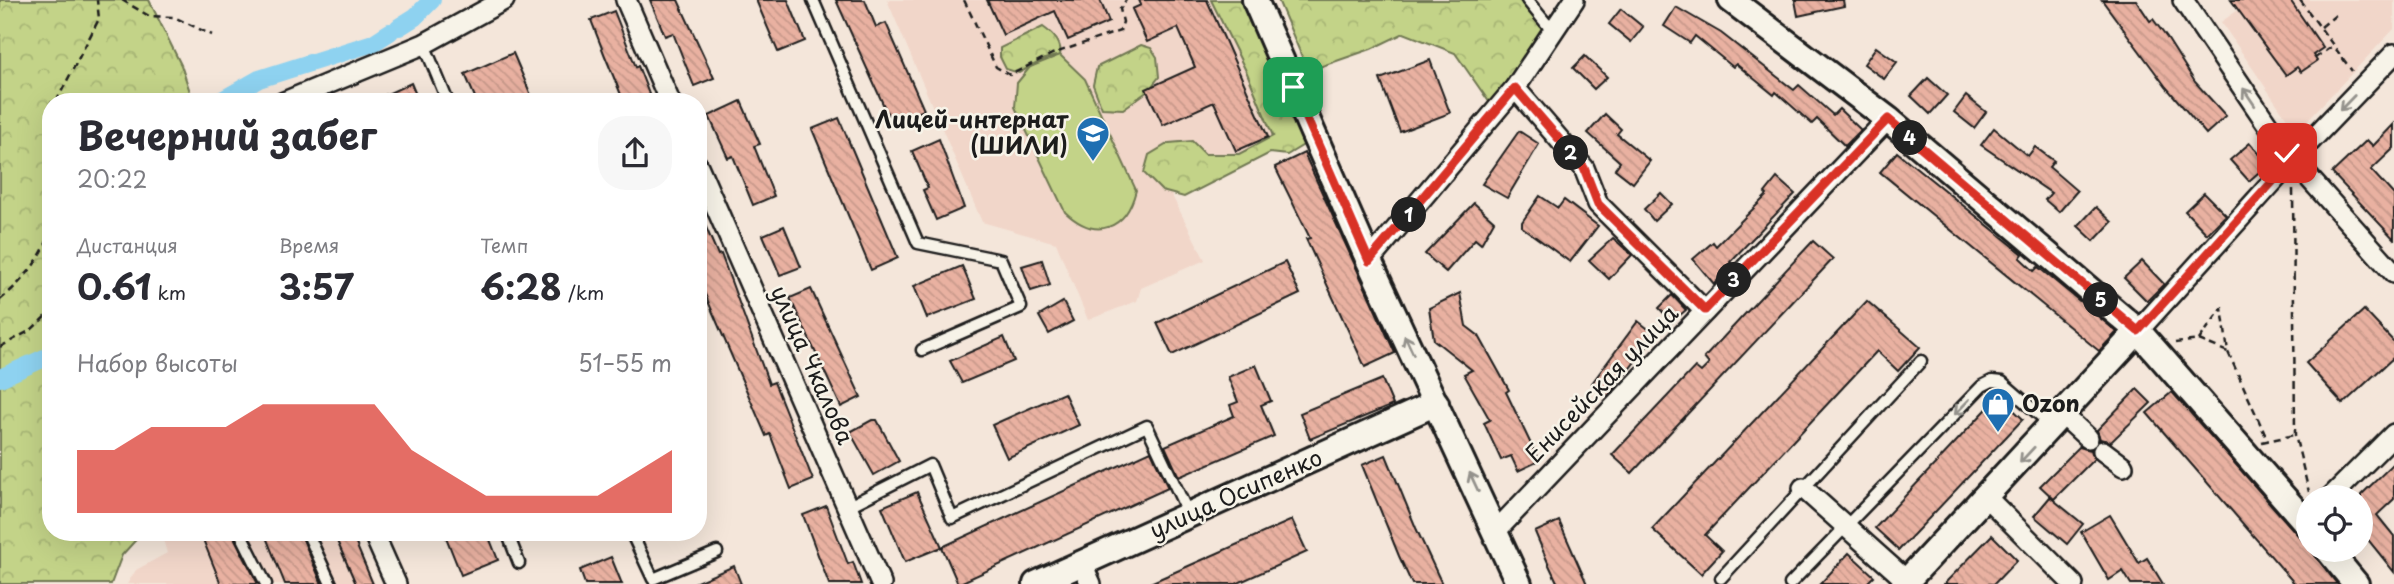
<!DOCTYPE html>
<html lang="ru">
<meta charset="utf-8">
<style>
:root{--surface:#fff;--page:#f7f7f7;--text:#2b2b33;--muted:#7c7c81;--accent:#d93025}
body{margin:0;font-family:"Playpen Sans",sans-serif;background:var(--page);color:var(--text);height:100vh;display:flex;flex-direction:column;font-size:26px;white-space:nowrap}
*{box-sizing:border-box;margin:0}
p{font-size:23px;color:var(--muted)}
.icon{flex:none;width:38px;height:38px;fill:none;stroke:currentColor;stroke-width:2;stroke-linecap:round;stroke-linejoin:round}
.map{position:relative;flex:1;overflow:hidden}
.panel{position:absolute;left:42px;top:93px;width:665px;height:448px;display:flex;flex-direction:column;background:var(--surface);border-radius:28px;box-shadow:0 7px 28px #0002}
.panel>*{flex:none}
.buttons{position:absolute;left:2296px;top:485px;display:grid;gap:14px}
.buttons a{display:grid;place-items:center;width:77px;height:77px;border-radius:50%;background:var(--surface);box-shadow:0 7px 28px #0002;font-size:35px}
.pin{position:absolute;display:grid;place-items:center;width:60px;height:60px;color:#fff;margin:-30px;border-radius:14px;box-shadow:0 4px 10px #0006}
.km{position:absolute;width:35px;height:35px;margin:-18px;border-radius:50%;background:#222;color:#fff;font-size:19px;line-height:35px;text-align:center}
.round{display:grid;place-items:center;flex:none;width:74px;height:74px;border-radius:28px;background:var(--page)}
.head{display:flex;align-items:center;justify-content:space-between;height:119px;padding:0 35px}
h1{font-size:38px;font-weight:700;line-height:52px}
.metrics{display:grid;grid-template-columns:repeat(3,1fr);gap:10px;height:119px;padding:7px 35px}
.metrics div{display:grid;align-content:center}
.metrics b{font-size:35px;font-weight:700}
.metrics small{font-size:19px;font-weight:400}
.metrics p{font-size:19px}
.chart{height:196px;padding:14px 35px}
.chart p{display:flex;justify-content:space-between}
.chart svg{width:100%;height:126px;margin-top:7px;fill:var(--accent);opacity:.7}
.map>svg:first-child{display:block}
.built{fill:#f1d6c9}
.green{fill:#c3d388;stroke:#707852;stroke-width:2}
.forest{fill:url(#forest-crowns);stroke:#707852;stroke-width:2}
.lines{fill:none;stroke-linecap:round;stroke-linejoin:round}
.canal{stroke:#8ed2f0;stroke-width:18}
.building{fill:url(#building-back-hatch);stroke:#1c1c1c;stroke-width:2}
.service-casing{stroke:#1c1c1c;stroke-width:15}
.minor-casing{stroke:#1c1c1c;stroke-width:24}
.tertiary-casing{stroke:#1c1c1c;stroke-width:30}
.path{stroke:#1c1c1c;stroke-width:2.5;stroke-dasharray:7 5;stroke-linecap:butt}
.service{stroke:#f7f3e8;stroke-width:10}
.minor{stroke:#f7f3e8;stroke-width:19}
.tertiary{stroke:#f7f3e8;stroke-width:24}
.oneway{stroke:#94928c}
.route-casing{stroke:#fff;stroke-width:14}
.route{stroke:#d93025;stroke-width:9}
.labels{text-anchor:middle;stroke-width:5;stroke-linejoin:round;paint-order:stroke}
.poi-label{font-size:23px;font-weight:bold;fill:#1c1c1c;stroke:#f7f3e8;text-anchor:end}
.street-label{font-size:23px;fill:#1c1c1c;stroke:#f7f3e8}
</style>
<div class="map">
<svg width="2394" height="584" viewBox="0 0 2394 584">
<defs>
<pattern id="forest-crowns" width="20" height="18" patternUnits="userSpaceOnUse" patternTransform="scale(1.75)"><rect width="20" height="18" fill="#c3d388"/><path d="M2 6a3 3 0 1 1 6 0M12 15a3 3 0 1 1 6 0" fill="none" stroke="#a7b575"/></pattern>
<pattern id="building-back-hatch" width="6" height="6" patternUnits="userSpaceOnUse" patternTransform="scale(1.75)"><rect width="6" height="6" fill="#e9b1a1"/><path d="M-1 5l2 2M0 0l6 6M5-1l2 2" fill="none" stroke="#c7988a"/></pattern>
</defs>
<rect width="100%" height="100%" fill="#f4e6da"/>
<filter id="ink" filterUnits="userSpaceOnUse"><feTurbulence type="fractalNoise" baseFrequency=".0143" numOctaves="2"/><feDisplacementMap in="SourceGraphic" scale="14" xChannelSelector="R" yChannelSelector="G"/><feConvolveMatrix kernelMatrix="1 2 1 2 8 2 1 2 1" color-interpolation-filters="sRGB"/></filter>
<g filter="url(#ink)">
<g class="built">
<polygon points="887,0 1232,0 1288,135 1169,190 1205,260 1141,288 1137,301 1088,320 1056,243 982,222"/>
<polygon points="2231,0 2394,0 2394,29 2296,132 2221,22 2238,10"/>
<polygon points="173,532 351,532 375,584 127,584 136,570 167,553 162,536"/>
</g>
<path class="green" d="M1060 55 1085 79 1136 190C1126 230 1096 241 1065 212L1015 107 1017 83 1030 67Z"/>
<g class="forest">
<polygon points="0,0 149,0 181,65 193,101 51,102 51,532 143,532 122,555 111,584 0,584"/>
<polygon points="1211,0 1244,0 1305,144 1287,155 1270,153 1184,197 1162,191 1144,173 1149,155 1169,143 1192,141 1205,154 1239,154 1273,136 1247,73"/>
<polygon points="1278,0 1519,0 1547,32 1492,106 1455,53 1404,33 1371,49 1308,71"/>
<path d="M1043 27C1053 34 1063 43 1060 55L1045 59 1019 73 1006 69 1000 57V48Z"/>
<polygon points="1141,45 1151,48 1157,57 1159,77 1148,91 1123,109 1102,108 1093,85 1097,67"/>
</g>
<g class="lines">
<g class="canal">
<polyline points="399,27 415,17 432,0"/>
<polyline points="222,100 259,79 373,43 390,32"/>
<polyline points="0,378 51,355"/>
</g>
</g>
<g class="building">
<polygon points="650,0 678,0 714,78 694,86 673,33 665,36"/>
<polygon points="756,0 788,0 805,41 778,52"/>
<polygon points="836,0 865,0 876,27 886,23 924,110 892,124"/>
<polygon points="987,0 1100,0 1109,22 1068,40 1055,11 1003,35"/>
<polygon points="1139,0 1207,0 1268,137 1236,151 1214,102 1163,125 1146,89 1195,67 1178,28 1147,42 1132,9 1141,5"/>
<polygon points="1795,0 1843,0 1844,6 1798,16"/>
<polygon points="2102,0 2136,0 2150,21 2153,19 2167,38 2195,82 2226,116 2206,134 2166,87"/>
<polygon points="2231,0 2290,0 2323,48 2313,55 2317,61 2301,72 2297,67 2286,75"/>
<polygon points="1676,7 1721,33 1794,90 1799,85 1833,115 1839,109 1861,130 1845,146 1817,119 1812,124 1776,92 1774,95 1736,64 1733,67 1695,36 1690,43 1664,26"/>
<polygon points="1621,9 1643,27 1631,42 1609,24"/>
<polygon points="614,11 636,67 638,66 652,102 624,102 605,56 591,20"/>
<polygon points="1876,47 1897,62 1884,79 1864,64"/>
<polygon points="513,53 534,102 477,102 465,74"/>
<polygon points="1585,56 1607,77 1594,89 1573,68"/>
<polygon points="1430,60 1450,113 1400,132 1380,79"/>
<polygon points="1928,78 1947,95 1930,114 1911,96"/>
<polygon points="411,83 419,102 370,102"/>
<polygon points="1966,96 1986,112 1974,128 1954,112"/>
<polygon points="741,101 760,144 754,146 774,196 753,205 733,156 728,158 709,116"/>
<polygon points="1605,114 1621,129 1617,134 1650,161 1633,183 1615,169 1620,162 1588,133"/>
<polygon points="839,118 898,258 871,270 812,129"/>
<polygon points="2394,124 2394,148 2371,170 2394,195 2394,239 2332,173 2367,140 2373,146"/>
<polygon points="1994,128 2028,156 2035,147 2054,161 2049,167 2077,191 2059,212 2045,200 2051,193 1981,145"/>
<polygon points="1519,131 1539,144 1507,198 1482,184"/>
<polygon points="939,139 964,208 936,220 923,190 928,188 912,151"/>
<polygon points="2250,143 2268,164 2249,181 2230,160"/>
<polygon points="1897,152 2023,254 2020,258 2034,271 2038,267 2117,332 2099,351 1880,172"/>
<polygon points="1304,153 1395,353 1365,367 1306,239 1310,238 1275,167"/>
<polygon points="1777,178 1795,194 1730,262 1733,265 1714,284 1693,259 1713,242 1716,246 1767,195 1765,193"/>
<polygon points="1661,193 1672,204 1654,221 1644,209"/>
<polygon points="2204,193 2226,215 2207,234 2185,211"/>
<polygon points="1540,196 1558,208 1564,200 1598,226 1570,262 1522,227 1522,222"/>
<polygon points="1474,203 1494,221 1481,244 1475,239 1446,272 1425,254"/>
<polygon points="2096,207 2112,222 2094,241 2078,226"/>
<polygon points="698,209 718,255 721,254 769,384 774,382 813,480 791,489 770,434 766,436 698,278"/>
<polygon points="784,226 801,267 780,275 763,235"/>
<polygon points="1613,238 1632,255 1609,279 1589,260"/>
<polygon points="1813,241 1833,259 1632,473 1612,455 1695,367 1701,372 1709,364 1704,358"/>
<polygon points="1042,260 1050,285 1031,291 1022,266"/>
<polygon points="2142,261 2164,284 2147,301 2124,278"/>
<polygon points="1285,262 1300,294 1172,355 1157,323"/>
<polygon points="962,266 976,299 927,318 914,286"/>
<polygon points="811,289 861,397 841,407 790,298"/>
<polygon points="1460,293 1466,326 1479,336 1509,390 1506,392 1539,461 1518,471 1511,456 1501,460 1484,423 1490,420 1464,374 1472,370 1434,340 1429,308"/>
<polygon points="1672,295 1686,310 1672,322 1659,308"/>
<polygon points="1867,301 1920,347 1898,371 1877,351 1705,535 1722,551 1701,574 1652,529"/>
<polygon points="1063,302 1073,321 1049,334 1039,316"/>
<polygon points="2364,310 2394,342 2394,357 2343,404 2306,363"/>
<polygon points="1638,321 1656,335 1608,396 1592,383"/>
<polygon points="1004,337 1014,361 962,383 950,361"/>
<polygon points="1256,365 1271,401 1261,405 1274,436 1179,477 1165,446 1234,416 1230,405 1238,402 1228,377"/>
<polygon points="1382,379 1393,405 1310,439 1300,413"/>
<polygon points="2137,389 2151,403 2111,442 2100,439 2097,430"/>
<polygon points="2172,392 2311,550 2337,584 2295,584 2147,413"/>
<polygon points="1064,393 1079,425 1007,458 992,425"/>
<polygon points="1999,396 2023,419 1899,550 1875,528"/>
<polygon points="872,420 877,420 899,461 874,475 850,432"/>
<polygon points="2079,447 2091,450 2094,459 2054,499 2040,486"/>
<polygon points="1151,451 1168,488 958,584 942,547"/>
<polygon points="1386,455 1416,528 1442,584 1412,584 1399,556 1362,465"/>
<polygon points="2394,463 2394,499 2377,515 2394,536 2394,572 2361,531 2361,495"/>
<polygon points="917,492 942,547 905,562 882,507"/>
<polygon points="2050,497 2083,524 2067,544 2034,516"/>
<polygon points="826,506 848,564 853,562 861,584 829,584 803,515"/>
<polygon points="2110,515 2139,563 2147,558 2163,584 2131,584 2123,571 2109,580 2081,532"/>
<polygon points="1292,520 1307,552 1236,584 1148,584"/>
<polygon points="1559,521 1587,584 1558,584 1549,565 1535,532"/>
<polygon points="200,532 236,532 235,539 258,584 221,584"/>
<polygon points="264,532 300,532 322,584 285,584"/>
<polygon points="333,532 351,532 373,584 356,584"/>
<polygon points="444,532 487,532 498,560 461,575"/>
<polygon points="1992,535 2017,560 1994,584 1944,584"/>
<polygon points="1849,553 1874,576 1866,584 1820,584"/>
<polygon points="611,557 622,584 585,584 580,570"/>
<polygon points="734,566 741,584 692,584"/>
</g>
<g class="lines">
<defs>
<g id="service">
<polyline points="813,0 918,243 1001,260 1021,307 922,350"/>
<polyline points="1527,0 1554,33"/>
<polyline points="424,44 448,102"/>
<polyline points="847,507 930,465 952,518 1147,426 1188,513"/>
<polyline points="307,532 331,584"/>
<polyline points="507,532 519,563"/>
<polyline points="631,532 653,579 717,552"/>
<polyline points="242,536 266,584"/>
<polyline points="1721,578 1921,361"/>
<polyline points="1790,584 1982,386 1992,381 2002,382 2050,424"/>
</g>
<g id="minor">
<polyline points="626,0 670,102"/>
<polyline points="2183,0 2287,153 2394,273"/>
<polyline points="1515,88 1584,168 1598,204 1705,311"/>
<polyline points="284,102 424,44 504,0"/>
<polyline points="698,166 881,584"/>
<polyline points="1369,261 1515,88 1574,0"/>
<polyline points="2138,331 2298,154 2394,54"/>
<polyline points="2063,415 2088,438"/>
<polyline points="2103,451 2123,466"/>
<polyline points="1803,488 1907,581"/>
<polyline points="2331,497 2394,434"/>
<polyline points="1987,498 2073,584"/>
<polyline points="1496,531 1888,119"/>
<polyline points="373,532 396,584"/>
<polyline points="1082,564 1091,584"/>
</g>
<g id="tertiary">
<polyline points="1255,0 1369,261 1519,584"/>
<polyline points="1731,0 1888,119 2138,331 2308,525"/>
<polyline points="2328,550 2356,584"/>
<polyline points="1036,584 1436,403"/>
<polyline points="1904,584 2138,331"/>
</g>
</defs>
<use href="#service" class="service-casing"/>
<use href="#minor" class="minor-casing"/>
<use href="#tertiary" class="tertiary-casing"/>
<g class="path">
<polyline points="122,0 149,16 174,17 212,35"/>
<polyline points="964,0 996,67 1010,75 1052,54 1120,31 1123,22 1120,9 1126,0"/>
<polyline points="2300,0 2352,71"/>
<polyline points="2321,27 2337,14"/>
<polyline points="2315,58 2334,45"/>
<polyline points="56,102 99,19 97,0"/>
<polyline points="51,126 46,148 51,180"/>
<polyline points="2293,189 2295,435 2309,492"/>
<path d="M0 300C24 280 41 260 51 231"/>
<polyline points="2199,340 2222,308 2228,352 2268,441"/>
<polyline points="2175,343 2199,340 2228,352"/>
<polyline points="0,347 31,330 51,311"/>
<polyline points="2262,442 2294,435"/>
</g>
<use href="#service" class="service"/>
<use href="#minor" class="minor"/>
<use href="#tertiary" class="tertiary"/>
</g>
<defs><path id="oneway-shaft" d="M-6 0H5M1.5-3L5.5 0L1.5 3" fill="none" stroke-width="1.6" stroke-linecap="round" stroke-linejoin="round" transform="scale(1.75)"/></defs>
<g class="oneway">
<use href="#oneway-shaft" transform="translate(2249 97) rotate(-124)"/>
<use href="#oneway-shaft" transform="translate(2347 103) rotate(134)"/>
<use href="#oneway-shaft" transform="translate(1409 345) rotate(-115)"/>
<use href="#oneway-shaft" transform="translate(1962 407) rotate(134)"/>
<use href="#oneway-shaft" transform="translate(2027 455) rotate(133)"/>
<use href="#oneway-shaft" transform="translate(1474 482) rotate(-115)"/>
</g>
</g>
<g class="lines" filter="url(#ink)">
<defs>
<polyline id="route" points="1293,87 1369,261 1515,88 1584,168 1598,204 1705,310 1888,119 2138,331 2292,160 2287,153"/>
</defs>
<use href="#route" class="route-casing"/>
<use href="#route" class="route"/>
</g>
<defs>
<symbol id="school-pin" viewBox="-11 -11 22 30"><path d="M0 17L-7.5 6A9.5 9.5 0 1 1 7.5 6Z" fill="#1f6fb2" stroke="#f7f3e8"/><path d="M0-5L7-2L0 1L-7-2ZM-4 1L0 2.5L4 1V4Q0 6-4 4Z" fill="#fff"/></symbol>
<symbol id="shop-pin" viewBox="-11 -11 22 30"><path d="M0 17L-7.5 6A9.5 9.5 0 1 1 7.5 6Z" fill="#1f6fb2" stroke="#f7f3e8"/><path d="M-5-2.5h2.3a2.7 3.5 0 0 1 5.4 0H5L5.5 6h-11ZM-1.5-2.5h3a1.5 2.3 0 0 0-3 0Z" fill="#fff"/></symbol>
</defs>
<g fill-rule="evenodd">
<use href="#school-pin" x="1074" y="114" width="38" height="52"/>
<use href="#shop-pin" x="1979" y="385" width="38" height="52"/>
</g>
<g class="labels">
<g class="poi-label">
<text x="1068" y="128">Лицей-интернат<tspan x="1068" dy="26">(ШИЛИ)</tspan></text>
<text x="2022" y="412" text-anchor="start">Ozon</text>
</g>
<g class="street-label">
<text transform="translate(812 365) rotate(66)" y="8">улица Чкалова</text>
<text transform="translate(1602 384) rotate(-46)" y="8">Енисейская улица</text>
<text transform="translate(1236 494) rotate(-24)" y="8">улица Осипенко</text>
</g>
</g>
</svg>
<div class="buttons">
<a><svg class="icon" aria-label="locate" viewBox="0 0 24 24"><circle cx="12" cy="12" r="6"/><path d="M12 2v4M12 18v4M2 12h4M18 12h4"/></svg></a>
</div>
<div class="pin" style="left:1293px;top:87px;background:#1e9e55"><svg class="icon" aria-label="arrive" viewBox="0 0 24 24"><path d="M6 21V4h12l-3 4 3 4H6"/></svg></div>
<div class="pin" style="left:2287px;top:153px;background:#d93025"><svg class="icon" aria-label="check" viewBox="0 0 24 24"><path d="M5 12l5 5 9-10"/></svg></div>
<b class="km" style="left:1409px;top:215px">1</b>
<b class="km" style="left:1571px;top:153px">2</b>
<b class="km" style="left:1734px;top:280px">3</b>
<b class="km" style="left:1910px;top:138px">4</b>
<b class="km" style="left:2101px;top:300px">5</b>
<section class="panel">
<div class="head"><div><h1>Вечерний забег</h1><p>20:22</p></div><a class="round"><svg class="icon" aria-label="share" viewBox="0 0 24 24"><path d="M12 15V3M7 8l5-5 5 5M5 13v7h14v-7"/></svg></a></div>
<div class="metrics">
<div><p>Дистанция</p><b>0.61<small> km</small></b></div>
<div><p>Время</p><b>3:57</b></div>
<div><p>Темп</p><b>6:28<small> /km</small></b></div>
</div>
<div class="chart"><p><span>Набор высоты</span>51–55 m</p>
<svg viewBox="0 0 160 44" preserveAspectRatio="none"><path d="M0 44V22L10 22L20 14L30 14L40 14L50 6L60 6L70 6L80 6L90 22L100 30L110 38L120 38L130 38L140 38L150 30L160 22V44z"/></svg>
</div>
</section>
</div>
